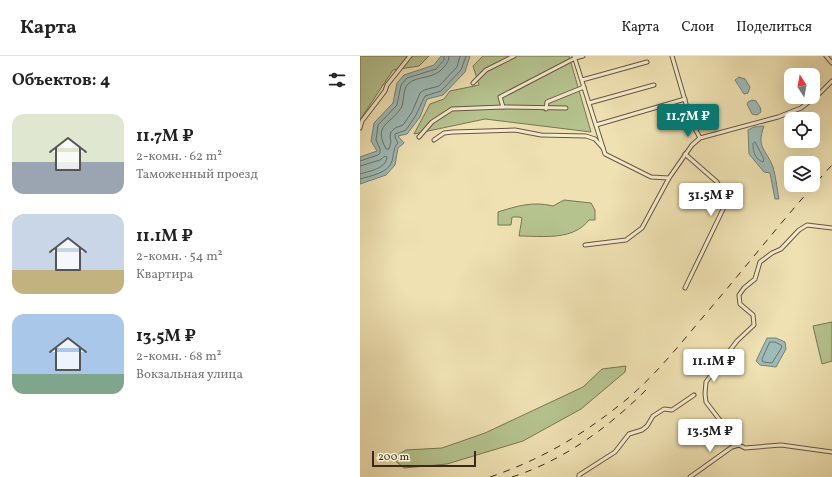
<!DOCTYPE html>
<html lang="ru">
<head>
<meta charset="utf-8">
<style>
  :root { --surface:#fff; --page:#f2f2f2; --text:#222; --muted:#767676; --line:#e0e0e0; --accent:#0f766e }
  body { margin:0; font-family:Vollkorn,serif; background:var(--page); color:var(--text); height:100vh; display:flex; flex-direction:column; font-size:15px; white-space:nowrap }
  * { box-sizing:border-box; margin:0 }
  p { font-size:13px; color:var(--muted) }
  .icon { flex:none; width:22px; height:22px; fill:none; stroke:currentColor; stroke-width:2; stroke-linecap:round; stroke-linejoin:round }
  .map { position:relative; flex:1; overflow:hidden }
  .side { display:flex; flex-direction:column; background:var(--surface); width:360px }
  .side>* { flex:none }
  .needle { width:26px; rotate:349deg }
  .controls { position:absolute; left:424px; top:12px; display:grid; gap:8px }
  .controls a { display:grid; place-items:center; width:36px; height:36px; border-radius:8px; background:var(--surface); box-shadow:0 4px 16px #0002; font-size:20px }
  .scale { position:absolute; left:12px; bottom:10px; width:104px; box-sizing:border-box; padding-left:4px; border:2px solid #3a281c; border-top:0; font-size:11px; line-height:14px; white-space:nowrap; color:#3a281c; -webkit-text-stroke:3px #f5eccd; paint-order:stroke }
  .price { position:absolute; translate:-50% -34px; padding:0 9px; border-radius:4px; background:#fff; color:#222; font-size:13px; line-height:26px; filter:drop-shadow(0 1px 2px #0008) }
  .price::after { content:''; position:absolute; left:50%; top:24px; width:12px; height:9px; margin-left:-6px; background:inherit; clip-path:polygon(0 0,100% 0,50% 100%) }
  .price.active { background:var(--accent); color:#fff }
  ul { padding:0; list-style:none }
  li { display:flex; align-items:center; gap:12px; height:100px; padding:0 12px }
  li span { display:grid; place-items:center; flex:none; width:112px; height:80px; border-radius:12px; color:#555 }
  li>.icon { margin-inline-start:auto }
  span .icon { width:48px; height:48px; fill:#fffc; stroke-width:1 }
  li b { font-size:17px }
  h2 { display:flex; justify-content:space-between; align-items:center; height:48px; padding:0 12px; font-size:17px }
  header { display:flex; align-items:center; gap:24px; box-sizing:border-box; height:56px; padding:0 20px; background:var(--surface); border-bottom:1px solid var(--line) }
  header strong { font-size:19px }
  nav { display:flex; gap:22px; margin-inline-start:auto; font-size:14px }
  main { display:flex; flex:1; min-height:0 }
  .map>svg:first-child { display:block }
  .green { fill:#b5c38f; stroke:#787656 }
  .water { fill:#9ebbb7; stroke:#768079 }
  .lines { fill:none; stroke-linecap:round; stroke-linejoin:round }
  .shore { stroke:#6c726a; stroke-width:1 }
  .street-casing { stroke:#675642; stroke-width:5 }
  .street { stroke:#f5eccd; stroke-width:3 }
  .rail { stroke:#3a281c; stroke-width:1; stroke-dasharray:7 7; stroke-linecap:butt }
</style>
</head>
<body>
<header>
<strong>Карта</strong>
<nav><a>Карта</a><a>Слои</a><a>Поделиться</a></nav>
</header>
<main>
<section class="side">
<h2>Объектов: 4<svg class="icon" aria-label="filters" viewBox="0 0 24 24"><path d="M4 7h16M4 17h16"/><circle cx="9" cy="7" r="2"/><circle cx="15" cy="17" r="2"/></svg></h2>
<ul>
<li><span style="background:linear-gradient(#dfe7d0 60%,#9aa5b1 0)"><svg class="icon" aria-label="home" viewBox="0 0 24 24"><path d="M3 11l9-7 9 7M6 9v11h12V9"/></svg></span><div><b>11.7M ₽</b><p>2-комн. · 62 m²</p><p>Таможенный проезд</p></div></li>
<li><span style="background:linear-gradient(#c9d6e8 70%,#c2b280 0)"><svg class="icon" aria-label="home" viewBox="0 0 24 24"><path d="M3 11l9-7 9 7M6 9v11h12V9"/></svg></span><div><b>11.1M ₽</b><p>2-комн. · 54 m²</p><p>Квартира</p></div></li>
<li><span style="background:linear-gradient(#a9c7e8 75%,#7fa58c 0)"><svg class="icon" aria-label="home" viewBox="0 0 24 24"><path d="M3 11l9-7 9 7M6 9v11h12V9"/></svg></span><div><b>13.5M ₽</b><p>2-комн. · 68 m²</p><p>Вокзальная улица</p></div></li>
</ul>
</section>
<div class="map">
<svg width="472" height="421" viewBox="0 0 472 421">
  <rect width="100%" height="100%" fill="#efe1b2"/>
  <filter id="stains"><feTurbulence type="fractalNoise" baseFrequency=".005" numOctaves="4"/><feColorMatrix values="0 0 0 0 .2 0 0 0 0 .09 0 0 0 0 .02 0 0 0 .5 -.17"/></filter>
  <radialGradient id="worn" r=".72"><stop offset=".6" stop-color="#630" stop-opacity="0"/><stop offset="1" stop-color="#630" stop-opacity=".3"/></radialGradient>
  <g class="green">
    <path d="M0 0H69L59 10 33 14 0 64Z"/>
    <path d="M123 0H209L231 76 125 63 54 78 70 48 84 43 90 35 119 29 113 10Z"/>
    <path d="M204 144 231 147 235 154V164H229C213 185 182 180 159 180L162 162 159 161H152L151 169H138V156C157 150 173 145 193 150Z"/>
    <path d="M472 266V305L462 308 453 270Z"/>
    <path d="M266 310 265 316 221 353 163 385 87 408 44 412 32 402 46 394 82 392 125 377 223 331 242 313Z"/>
  </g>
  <g class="water">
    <path d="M81 0H110L105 16 83 39 67 43 60 61 47 78 38 80 44 87 38 92 35 109 26 119 0 128V101L17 95 11 85 14 67 33 47 37 27 44 19 74 9Z"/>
    <path d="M379 21 385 23 390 31 388 37 384 38 375 24Z"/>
    <path d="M392 44 396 45 400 51 401 56 397 59 392 58 387 48 388 46Z"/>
    <path d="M404 70C396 92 406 93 413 111 416 121 417 133 419 143H415L410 117 404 116 389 98 388 74 394 71Z"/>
    <path d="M407 282H416L425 286 426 293 416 311 400 309 396 305Z"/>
  </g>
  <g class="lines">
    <g class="shore">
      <path d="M89 0C89 5 87 7 84 11 74 24 57 19 48 28 42 34 45 45 41 52 30 69 13 68 26 93H29L31 86 30 80 31 76 35 72 43 69 52 56 60 37 64 34 79 30 97 11 100 0"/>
      <path d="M395 86 404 103 403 106C395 103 393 96 393 88Z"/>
      <path d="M0 105 18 99 20 97V93L16 84 18 69 37 49 41 29 47 22 76 13 84 4V0"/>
      <path d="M0 110 20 104 25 100 27 101C26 113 9 115 0 118"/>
      <path d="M0 123C10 120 29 117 32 105 34 98 33 92 38 87L35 81V78L46 74 56 59 65 40 81 35 101 14 106 0"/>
      <path d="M410 286H415L421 289 422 291 412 307 403 306 402 304Z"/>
    </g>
    <g class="street-casing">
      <g id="street">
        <path d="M214 0 245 98 291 121 309 122"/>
        <path d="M312 0 331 65 340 82"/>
        <path d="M466 0 472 7"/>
        <path d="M222 24 287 6"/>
        <path d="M113 27 126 14 154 0"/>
        <path d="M229 47 294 29"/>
        <path d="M143 51 140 41 215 2 223 0"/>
        <path d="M186 53 187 46 224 31"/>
        <path d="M236 69 325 43"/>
        <path d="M0 72 2 65 25 35 27 29 50 0"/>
        <path d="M59 81 72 66 92 53 143 51 206 52"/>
        <path d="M74 84 84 77 93 76 155 74 181 79 226 80 235 83 243 92"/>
        <path d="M225 189 266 184 282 172 309 122 332 89 340 82 418 61 441 52 459 38 472 25"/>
        <path d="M325 232 367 145 357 126 325 98"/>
        <path d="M379 389 346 346 345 338 346 326 377 285 394 269 393 259 380 248 379 239 384 232 395 223 400 206 412 197 421 193 439 174 447 169 472 172"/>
        <path d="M379 389 385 392 421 389 472 396"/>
        <path d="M219 421V419L255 396 269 378 282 374 287 370 293 360 304 353 312 354 334 339"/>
        <path d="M330 421 372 391 379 389"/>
      </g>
    </g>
    <use href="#street" class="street"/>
    <g class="rail">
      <path d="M130 421C177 405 218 382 257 351 290 326 316 293 343 261 386 211 427 158 472 109"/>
      <path d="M152 421C205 404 250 370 288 332"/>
    </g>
  </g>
  <rect width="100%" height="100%" filter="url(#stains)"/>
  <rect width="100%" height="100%" fill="url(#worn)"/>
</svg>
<div class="controls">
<a><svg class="needle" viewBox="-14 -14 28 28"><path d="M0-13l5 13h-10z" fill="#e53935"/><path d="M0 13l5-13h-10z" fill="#767676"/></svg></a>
<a><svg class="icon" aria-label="locate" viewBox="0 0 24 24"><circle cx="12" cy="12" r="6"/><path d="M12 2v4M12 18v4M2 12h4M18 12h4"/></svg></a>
<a><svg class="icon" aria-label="layers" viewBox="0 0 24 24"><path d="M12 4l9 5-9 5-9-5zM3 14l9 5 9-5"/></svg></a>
</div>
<div class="scale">200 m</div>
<b class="price active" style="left:328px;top:82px">11.7M ₽</b>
<b class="price" style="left:351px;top:161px">31.5M ₽</b>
<b class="price" style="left:354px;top:327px">11.1M ₽</b>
<b class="price" style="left:350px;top:397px">13.5M ₽</b>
</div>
</main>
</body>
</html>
